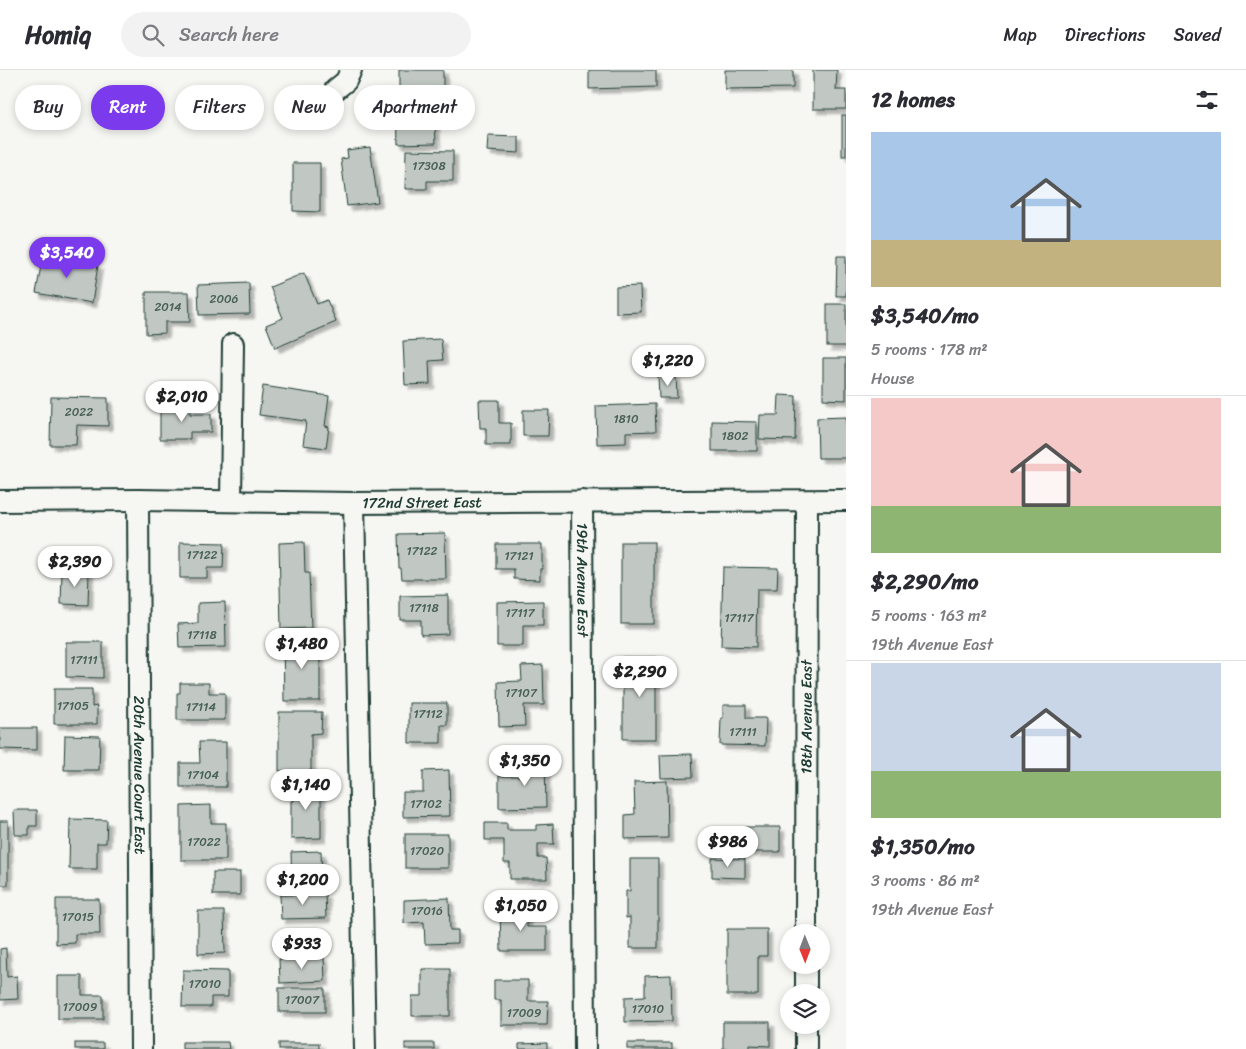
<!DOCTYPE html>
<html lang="en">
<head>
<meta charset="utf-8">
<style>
  :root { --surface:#fff; --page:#f2f2f3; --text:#2b2b33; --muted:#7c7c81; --line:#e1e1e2; --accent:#7c3aed }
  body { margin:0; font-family:Sriracha,sans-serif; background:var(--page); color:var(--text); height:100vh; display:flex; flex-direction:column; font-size:19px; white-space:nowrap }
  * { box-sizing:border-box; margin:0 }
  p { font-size:16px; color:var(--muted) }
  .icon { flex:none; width:28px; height:28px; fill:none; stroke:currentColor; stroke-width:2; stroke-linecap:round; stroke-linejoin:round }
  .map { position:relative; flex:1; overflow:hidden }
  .panel { display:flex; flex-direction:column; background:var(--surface); width:400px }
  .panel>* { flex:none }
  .guide { position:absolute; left:15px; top:15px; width:475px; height:45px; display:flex; gap:10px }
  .needle { width:32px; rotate:179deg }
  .fabs { position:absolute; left:780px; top:854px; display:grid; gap:10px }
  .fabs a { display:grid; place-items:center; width:50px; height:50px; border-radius:50%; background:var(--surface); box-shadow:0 2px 8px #0003; font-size:25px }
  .price { position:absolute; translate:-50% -42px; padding:0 11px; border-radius:18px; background:#fff; color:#222; font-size:16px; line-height:32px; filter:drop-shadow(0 1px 2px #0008) }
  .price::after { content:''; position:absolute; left:50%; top:30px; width:15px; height:11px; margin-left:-8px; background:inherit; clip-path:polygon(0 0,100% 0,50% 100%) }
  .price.active { background:var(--accent); color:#fff }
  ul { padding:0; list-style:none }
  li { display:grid; align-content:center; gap:10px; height:265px; padding:0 25px }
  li+li { border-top:1px solid var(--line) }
  li span { display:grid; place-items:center; height:155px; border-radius:0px; color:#555 }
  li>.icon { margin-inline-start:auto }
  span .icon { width:90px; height:90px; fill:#fffc; stroke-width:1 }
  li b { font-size:21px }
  h2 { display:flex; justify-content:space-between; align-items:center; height:60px; padding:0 25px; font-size:21px }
  .pill { padding:0 18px; border-radius:22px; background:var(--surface); box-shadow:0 2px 8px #0003; font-size:18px; line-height:45px }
  .pill.active { background:var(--accent); color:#fff }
  header { display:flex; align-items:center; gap:30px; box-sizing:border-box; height:70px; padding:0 25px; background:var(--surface); border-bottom:1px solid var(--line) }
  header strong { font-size:24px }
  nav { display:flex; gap:28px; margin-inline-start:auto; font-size:18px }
  .search { width:350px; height:45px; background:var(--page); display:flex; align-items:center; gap:12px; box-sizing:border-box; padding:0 18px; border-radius:28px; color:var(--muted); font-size:19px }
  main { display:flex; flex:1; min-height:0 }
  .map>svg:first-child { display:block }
  .building { fill:#c1c8c3; stroke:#1f3d34; filter:url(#shadow) }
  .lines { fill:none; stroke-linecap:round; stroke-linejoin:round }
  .minor-casing { stroke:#1f3d34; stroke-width:24 }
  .minor { stroke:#f6f6f2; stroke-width:20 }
  .labels { text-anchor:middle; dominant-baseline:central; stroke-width:4; stroke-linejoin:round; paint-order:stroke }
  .number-label { font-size:12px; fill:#486058 }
  .street-label { font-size:15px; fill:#1f3d34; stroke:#f6f6f2 }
</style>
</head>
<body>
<header>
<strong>Homiq</strong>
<div class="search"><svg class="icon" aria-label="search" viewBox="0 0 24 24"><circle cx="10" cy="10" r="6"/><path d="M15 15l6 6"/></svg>Search here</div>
<nav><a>Map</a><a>Directions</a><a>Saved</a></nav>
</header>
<main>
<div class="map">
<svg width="846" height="979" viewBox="0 0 846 979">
  <defs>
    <filter id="shadow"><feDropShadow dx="4.5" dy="4.5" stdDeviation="1" flood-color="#0004"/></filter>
  </defs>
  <rect width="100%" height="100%" fill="#f6f6f2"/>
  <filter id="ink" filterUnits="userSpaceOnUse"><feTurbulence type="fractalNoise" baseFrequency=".02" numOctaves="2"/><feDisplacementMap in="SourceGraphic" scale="10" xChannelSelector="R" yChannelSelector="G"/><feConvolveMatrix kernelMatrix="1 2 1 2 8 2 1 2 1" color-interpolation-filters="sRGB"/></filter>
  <g filter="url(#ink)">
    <g class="building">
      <rect x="399" y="0" width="44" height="25"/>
      <path d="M589 0H656V17L589 19Z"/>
      <path d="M725 0H793V18L725 19Z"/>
      <path d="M813 0H837L836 20H846V39H813Z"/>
      <path d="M434 34 436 73 398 74 397 35Z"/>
      <rect x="842" y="45" width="4" height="41"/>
      <path d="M488 66 519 67V83L487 81Z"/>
      <path d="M370 77 378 132 347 136 341 89 348 88 347 80Z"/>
      <path d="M406 80 453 81V111H427V119H405Z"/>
      <path d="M293 93H320V142L293 141Z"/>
      <path d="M43 185 98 195 92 233 36 223Z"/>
      <path d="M837 186H846V226H836Z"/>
      <path d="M304 203 317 234 327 230 336 252 275 278 266 255 283 248 270 217Z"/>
      <path d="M249 213 250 244 199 245 198 215Z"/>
      <path d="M640 216 641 242 616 243V217Z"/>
      <path d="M146 222H189L190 252H165V263L146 264Z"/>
      <rect x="827" y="234" width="19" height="42"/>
      <path d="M441 269 443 290 429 291 430 314 405 315 403 271Z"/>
      <path d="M823 288H846V330L823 329Z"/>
      <path d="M676 305 677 328H659L658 306Z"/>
      <path d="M263 316 329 326 325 356 329 357 326 378 303 375 306 351 259 345Z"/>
      <path d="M779 325 796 326 795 370 759 369 760 345H778Z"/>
      <path d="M51 327 108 328V356L77 355 76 375H50Z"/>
      <path d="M479 330H499V353H511V375H486V358H480Z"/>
      <path d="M655 334 656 361 626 362V373L597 374 596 336Z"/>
      <path d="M160 338H190V344H211V362H190V369H160Z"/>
      <path d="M523 340H549L548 366H523Z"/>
      <path d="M846 347V388H818L817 348Z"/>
      <path d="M712 351 757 352V381H712Z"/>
      <path d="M445 463 446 509H402L401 498H399L398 464Z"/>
      <path d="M180 472 224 473 223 498H207V508H180Z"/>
      <path d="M304 472 305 503H309L311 558 281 559 279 473Z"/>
      <rect x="621" y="472" width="33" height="82"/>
      <path d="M496 474H542V499H540V510L514 509V499H496Z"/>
      <path d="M723 497 778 498 777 519H757L756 577 721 576Z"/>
      <path d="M62 501H89L88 535 61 534Z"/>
      <path d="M448 525V564L421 565V550H400V526Z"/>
      <path d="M543 531V555H523V576H497V532Z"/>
      <path d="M225 532 226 577 179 578 178 554 198 553V533Z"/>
      <path d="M320 568V631H284L283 569Z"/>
      <path d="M66 572H103V608L66 607Z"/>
      <rect x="623" y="587" width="33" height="82"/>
      <path d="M543 595 544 635H524L525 656 499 657 498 612 522 611 521 596Z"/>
      <path d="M180 613H209V623H225V650H177V623H180Z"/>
      <path d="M54 619H92V637L97 636V654H54Z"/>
      <path d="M409 633H447V655H441V673H409Z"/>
      <path d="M723 635H746V648H766L765 676 720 675 721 648H723Z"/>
      <path d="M279 642H322L321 663 311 664V701H279Z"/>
      <path d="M0 658H37V680L0 679Z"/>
      <path d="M65 665 100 666 99 700H64Z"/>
      <path d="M199 672H226V717H180V693H200Z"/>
      <path d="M692 684 693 707 661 708 660 685Z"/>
      <path d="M545 689 546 737 499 738V706H521V690Z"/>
      <path d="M449 700 450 746 403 747V722H423V701Z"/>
      <path d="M667 711 668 768 625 769V745L635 744 634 712Z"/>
      <path d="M321 713V768L291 769V731H294L293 714Z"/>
      <path d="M211 735V753H226V790H181V736Z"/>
      <path d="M14 740H37V756H29V765H15Z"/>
      <path d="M70 749 107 750 106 773H97V799H69Z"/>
      <rect x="0" y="751" width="8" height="64"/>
      <path d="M485 753H507V760H536V755L553 754 554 774H538V788H546L547 809H510V793H504V770H485Z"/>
      <path d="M744 757H780V782H750V771H744Z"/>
      <rect x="405" y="764" width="43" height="34"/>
      <path d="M321 781 322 817H292L291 782Z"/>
      <path d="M712 788 745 789V808L712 807Z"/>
      <path d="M630 789H658V878H630V847L626 848V821H630Z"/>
      <rect x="213" y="802" width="27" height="23"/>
      <path d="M325 824 326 848 281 849 280 825Z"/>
      <path d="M449 828 450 860H458V873L425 874 424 852 404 853V830Z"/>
      <path d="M56 829H99L100 864H75V873L56 874Z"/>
      <path d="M527 836V857H547V881H501L500 837Z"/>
      <path d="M198 841H224L225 883 198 884Z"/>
      <path d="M727 859H767V886H758V925H727Z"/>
      <path d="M6 878 7 907 17 906 18 929 0 930V879Z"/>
      <path d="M324 887 325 911 280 913 279 889Z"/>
      <path d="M422 899H450V946H412V926H422Z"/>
      <path d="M183 900 228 901V927H211V937H182Z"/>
      <path d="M671 905 672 951 625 952V927L645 926V906Z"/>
      <path d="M58 906H82V925H103V949H58Z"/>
      <path d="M494 910H528V931H548L547 955H501V930H494Z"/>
      <rect x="279" y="918" width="46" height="24"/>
      <path d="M723 952H770V976L750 975V979H723Z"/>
      <path d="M182 972H228L229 979H182Z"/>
      <rect x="75" y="973" width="28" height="6"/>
      <rect x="279" y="973" width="40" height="6"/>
      <rect x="405" y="973" width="29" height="6"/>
      <path d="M547 973V979H519V974Z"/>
      <rect x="627" y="973" width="45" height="6"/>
    </g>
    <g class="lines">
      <g class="minor-casing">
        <g id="minor">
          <path d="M335 20 346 11 351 0"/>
          <path id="s1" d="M138 430 141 979"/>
          <path id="s2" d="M0 431 138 430 354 433 846 430"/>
          <path d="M231 431 233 274"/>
          <path id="s3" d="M582 431 585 979"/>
          <path d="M354 433 365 979"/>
          <path id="s4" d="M806 862 807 431"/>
          <path d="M806 922V895"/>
          <path d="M806 979V955"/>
        </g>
      </g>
      <use href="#minor" class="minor"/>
    </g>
  </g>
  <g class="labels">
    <g class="number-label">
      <text x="429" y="96">17308</text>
      <text x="224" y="229">2006</text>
      <text x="168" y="237">2014</text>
      <text x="79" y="342">2022</text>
      <text x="626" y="349">1810</text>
      <text x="735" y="366">1802</text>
      <text x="422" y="481">17122</text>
      <text x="202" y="485">17122</text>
      <text x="519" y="486">17121</text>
      <text x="424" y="538">17118</text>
      <text x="520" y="543">17117</text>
      <text x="739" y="548">17117</text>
      <text x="202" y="565">17118</text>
      <text x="84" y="590">17111</text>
      <text x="521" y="623">17107</text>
      <text x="73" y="636">17105</text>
      <text x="201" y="637">17114</text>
      <text x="428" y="644">17112</text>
      <text x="743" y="662">17111</text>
      <text x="203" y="705">17104</text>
      <text x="426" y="734">17102</text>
      <text x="204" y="772">17022</text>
      <text x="427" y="781">17020</text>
      <text x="427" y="841">17016</text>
      <text x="78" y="847">17015</text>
      <text x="205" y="914">17010</text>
      <text x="302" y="930">17007</text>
      <text x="80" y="937">17009</text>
      <text x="648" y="939">17010</text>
      <text x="524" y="943">17009</text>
    </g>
    <g class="street-label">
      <text stroke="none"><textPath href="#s2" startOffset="422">172nd Street East</textPath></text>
      <text stroke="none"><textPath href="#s3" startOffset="79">19th Avenue East</textPath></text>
      <text stroke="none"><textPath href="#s4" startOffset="215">18th Avenue East</textPath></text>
      <text stroke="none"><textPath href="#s1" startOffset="275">20th Avenue Court East</textPath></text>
    </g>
  </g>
</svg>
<div class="fabs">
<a><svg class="needle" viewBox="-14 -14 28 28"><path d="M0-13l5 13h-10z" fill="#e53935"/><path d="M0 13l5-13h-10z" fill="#7c7c81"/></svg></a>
<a><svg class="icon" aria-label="layers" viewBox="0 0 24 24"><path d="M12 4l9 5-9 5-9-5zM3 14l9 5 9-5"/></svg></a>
</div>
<b class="price active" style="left:67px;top:209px">$3,540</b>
<b class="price" style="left:668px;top:317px">$1,220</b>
<b class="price" style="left:182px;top:353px">$2,010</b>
<b class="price" style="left:75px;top:518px">$2,390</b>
<b class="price" style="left:302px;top:600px">$1,480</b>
<b class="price" style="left:640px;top:628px">$2,290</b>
<b class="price" style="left:525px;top:717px">$1,350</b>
<b class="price" style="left:306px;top:741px">$1,140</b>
<b class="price" style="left:728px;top:798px">$986</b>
<b class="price" style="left:303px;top:836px">$1,200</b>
<b class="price" style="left:521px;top:862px">$1,050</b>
<b class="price" style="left:302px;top:900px">$933</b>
<div class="guide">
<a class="pill">Buy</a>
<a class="pill active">Rent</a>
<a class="pill">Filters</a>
<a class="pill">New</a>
<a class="pill">Apartment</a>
</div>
</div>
<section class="panel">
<h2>12 homes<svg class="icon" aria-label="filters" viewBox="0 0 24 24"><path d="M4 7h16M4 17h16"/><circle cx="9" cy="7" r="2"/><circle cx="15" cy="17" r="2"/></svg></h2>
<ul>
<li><span style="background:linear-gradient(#a9c7e8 70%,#c2b280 0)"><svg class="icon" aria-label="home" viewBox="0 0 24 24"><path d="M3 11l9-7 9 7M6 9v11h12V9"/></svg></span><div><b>$3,540/mo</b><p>5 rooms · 178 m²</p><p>House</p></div></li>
<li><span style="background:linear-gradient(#f6c9c9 70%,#8fb573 0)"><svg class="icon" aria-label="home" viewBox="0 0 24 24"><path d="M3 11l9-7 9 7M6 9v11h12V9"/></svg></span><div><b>$2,290/mo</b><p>5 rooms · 163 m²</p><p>19th Avenue East</p></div></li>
<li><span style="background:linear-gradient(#c9d6e8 70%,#8fb573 0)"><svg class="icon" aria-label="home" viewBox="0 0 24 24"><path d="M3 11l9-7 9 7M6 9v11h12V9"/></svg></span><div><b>$1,350/mo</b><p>3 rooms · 86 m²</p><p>19th Avenue East</p></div></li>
</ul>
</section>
</main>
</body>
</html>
